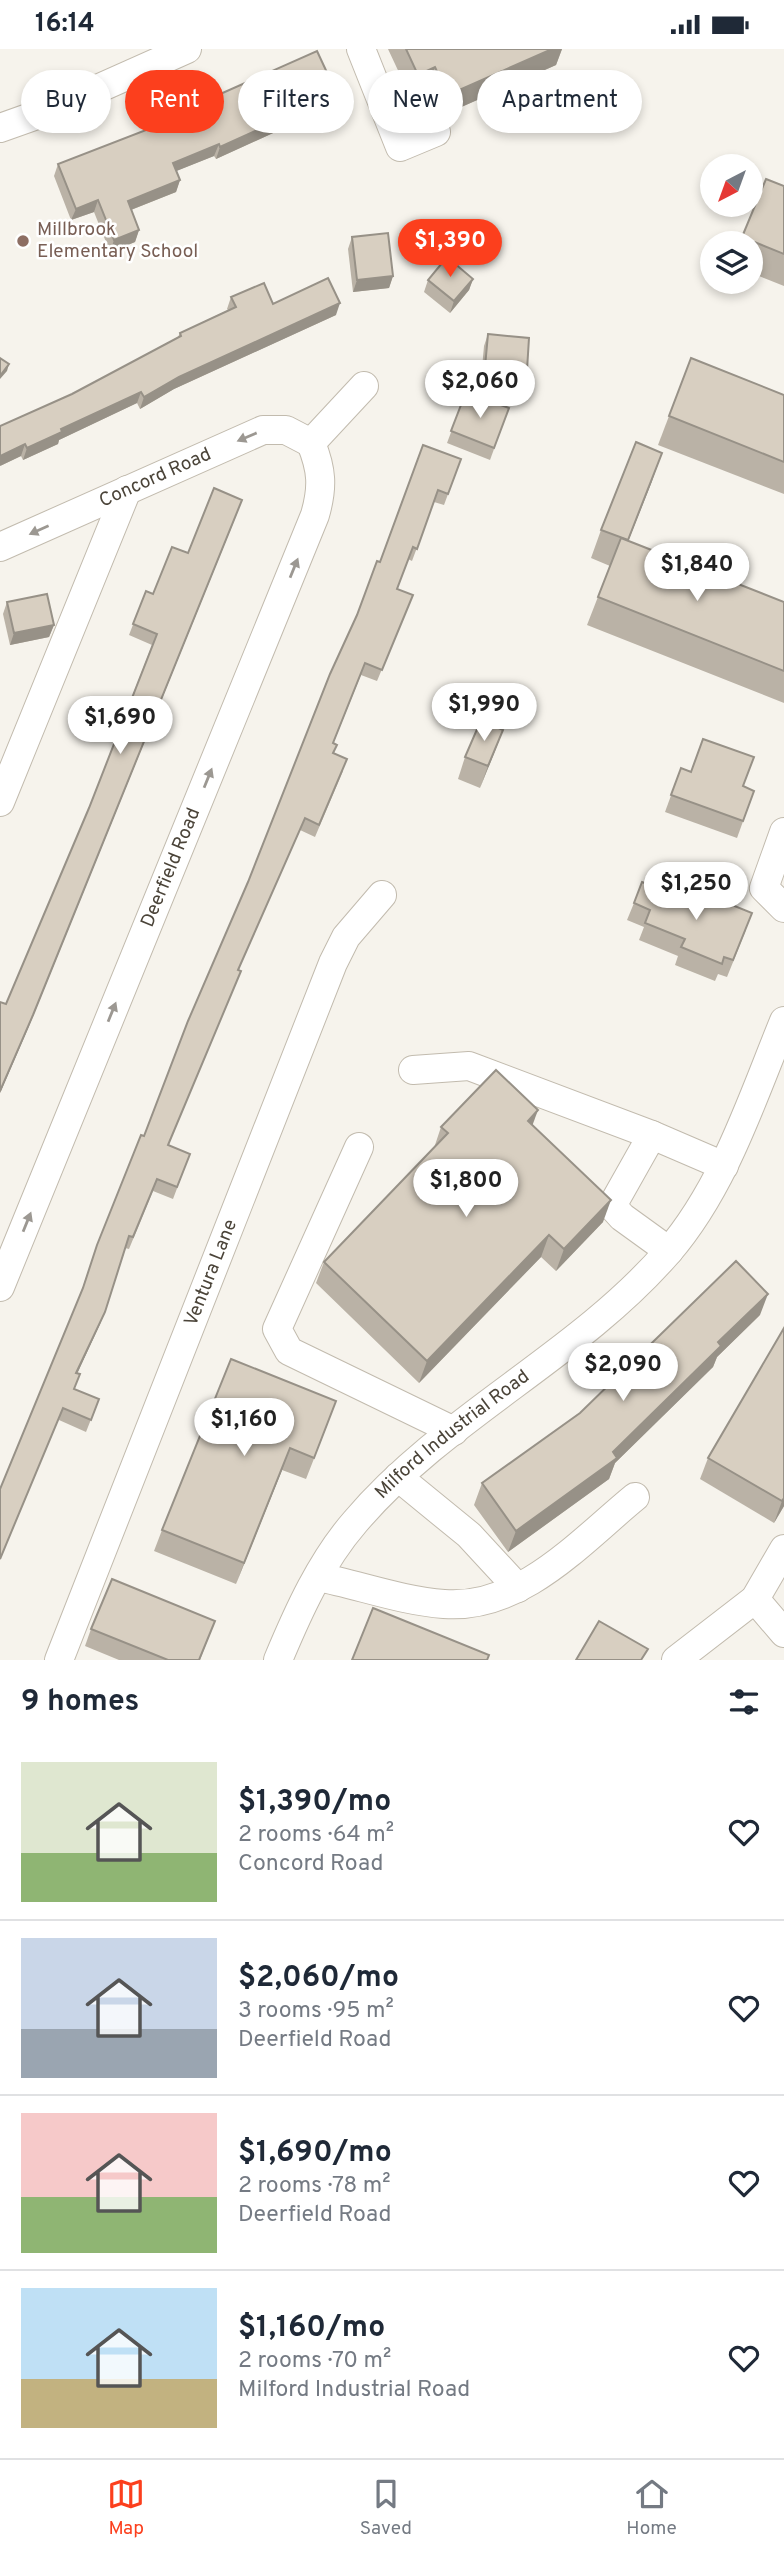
<!DOCTYPE html>
<html lang="en">
<head>
<meta charset="utf-8">
<style>
  :root { --surface:#fff; --page:#f6f6f7; --text:#1f2937; --muted:#747a83; --line:#e0e1e3; --accent:#fc3f1d }
  body { margin:0; font-family:Overpass,sans-serif; background:var(--page); color:var(--text); height:100vh; display:flex; flex-direction:column; font-size:26px; white-space:nowrap }
  * { box-sizing:border-box; margin:0 }
  p { font-size:23px; color:var(--muted) }
  .icon { flex:none; width:38px; height:38px; fill:none; stroke:currentColor; stroke-width:2; stroke-linecap:round; stroke-linejoin:round }
  .map { position:relative; height:1611px; overflow:hidden }
  .side { display:flex; flex-direction:column; background:var(--surface); flex:1 }
  .side>* { flex:none }
  .top-card { position:absolute; left:21px; top:21px; width:742px; height:63px; display:flex; gap:14px }
  .needle { width:46px; rotate:221deg }
  .buttons { position:absolute; left:700px; top:105px; display:grid; gap:14px }
  .buttons a { display:grid; place-items:center; width:63px; height:63px; border-radius:50%; background:var(--surface); box-shadow:0 4px 10px #0003; font-size:35px }
  .price { position:absolute; translate:-50% -60px; padding:0 16px; border-radius:24px; background:#fff; color:#222; font-size:23px; line-height:46px; filter:drop-shadow(0 2px 4px #0008) }
  .price::after { content:''; position:absolute; left:50%; top:42px; width:21px; height:16px; margin-left:-10px; background:inherit; clip-path:polygon(0 0,100% 0,50% 100%) }
  .price.current { background:var(--accent); color:#fff }
  ul { padding:0; list-style:none }
  li { display:flex; align-items:center; gap:21px; height:175px; padding:0 21px }
  li+li { border-top:2px solid var(--line) }
  li span { display:grid; place-items:center; flex:none; width:196px; height:140px; border-radius:0px; color:#555 }
  li>.icon { margin-inline-start:auto }
  span .icon { width:84px; height:84px; fill:#fffc; stroke-width:1 }
  li b { font-size:30px }
  h2 { display:flex; justify-content:space-between; align-items:center; height:84px; padding:0 21px; font-size:30px }
  .chip { padding:0 24px; border-radius:32px; background:var(--surface); box-shadow:0 4px 10px #0003; font-size:24px; line-height:63px }
  .chip.current { background:var(--accent); color:#fff }
  .status { display:flex; justify-content:space-between; align-items:center; height:49px; padding:0 35px; background:var(--surface); direction:ltr }
  .status svg { height:19px; fill:currentColor }
  .tabs { display:flex; justify-content:space-around; align-items:center; height:98px; border-top:2px solid var(--line); background:var(--surface); font-size:19px; color:var(--muted) }
  .tabs a { display:grid; justify-items:center; gap:4px }
  .tabs .current { color:var(--accent) }
  .map>svg:first-child { display:block }
  .lines { fill:none; stroke-linecap:round; stroke-linejoin:round }
  .minor-casing { stroke:#c2bbae; stroke-width:30 }
  .minor { stroke:#fff; stroke-width:28 }
  .wall { fill:#bab2a6 }
  .shaded-wall { fill:#979187 }
  .building { fill:#d8cfc1; stroke:#979187; stroke-width:2 }
  .oneway { fill:#9c9892 }
  .education-dot { fill:#8d6e63; stroke:#fff; stroke-width:2.5 }
  .labels { text-anchor:middle; dominant-baseline:central; stroke-width:5; stroke-linejoin:round; paint-order:stroke }
  .education-label { font-size:19px; fill:#785e54; stroke:#fff; text-anchor:start }
  .street-label { font-size:19px; fill:#4b4439; stroke:#fff }
</style>
</head>
<body>
<div class="status"><b>16:14</b><svg viewBox="0 0 49 12"><path d="M0 12V9h3v3zM5 12V6h3v6zM10 12V3h3v9zM15 12V0h3v12zM26 1h20v11H26zM47 4h2v5h-2z"/></svg></div>
<div class="map">
<svg width="784" height="1611" viewBox="0 0 784 1611">
  <rect width="100%" height="100%" fill="#f6f3ec"/>
  <g class="lines">
    <g class="minor-casing">
      <g id="minor">
        <path d="M361 0 400 98 436 83"/>
        <path d="M0 79 48 62 187 0"/>
        <path d="M311 394 364 337"/>
        <path id="s1" d="M0 498 263 381H286L311 394"/>
        <path d="M0 753 127 441"/>
        <path d="M784 783 764 839 784 859"/>
        <path d="M413 1021 469 1017 652 1086"/>
        <path d="M359 1098 277 1280 289 1302 454 1382"/>
        <path d="M669 1202 622 1168 612 1157 652 1086 724 1117"/>
        <path id="s2" d="M0 1238 315 466C323 438 322 421 311 394"/>
        <path d="M398 1428 469 1486 518 1539"/>
        <path d="M318 1528C359 1536 402 1552 444 1555 521 1561 580 1493 635 1448"/>
        <path d="M755 1550 784 1584"/>
        <path id="s3" d="M59 1611 333 914 346 888 382 846"/>
        <path id="s4" d="M278 1611C298 1563 321 1512 355 1473 445 1367 577 1308 668 1203 724 1138 752 1050 784 972"/>
        <path d="M676 1611 755 1550 784 1500"/>
      </g>
    </g>
    <use href="#minor" class="minor"/>
  </g>
  <g class="wall">
    <path d="M388 0H562L556 16 441 67 427 39 410 47Z"/>
    <path d="M337 45 332 57 216 110 214 107 176 122 180 131 176 143 131 161 139 181 135 193 110 203 94 163 71 171 54 127 58 115 198 61 200 54Z"/>
    <path d="M784 137V237L751 224V194H740L742 188Z"/>
    <path d="M352 188 393 227 389 239 353 243 348 200Z"/>
    <path d="M473 230 469 241 450 264 424 243 428 231Z"/>
    <path d="M231 248 336 266 174 340 140 360 137 354 59 391 58 395 23 411 21 407 0 417 72 345 178 288 180 284 228 261 227 260Z"/>
    <path d="M488 285 527 321 523 333 481 330 484 297Z"/>
    <path d="M466 343 509 359 490 411 447 394Z"/>
    <path d="M784 346V445L658 396 669 367Z"/>
    <path d="M461 410 444 456 434 453 412 512 408 510 397 540 408 558 377 632 361 626 333 695 334 704 343 722 315 788 300 781 238 921 241 922 236 934 168 1097 190 1105 173 1150 153 1142 129 1200 125 1199 100 1275 77 1324 74 1340 99 1350 86 1383 59 1371 80 1246 97 1196 144 1087 380 513Z"/>
    <path d="M652 432 628 492 784 553V654L587 576 610 517 591 509 601 481Z"/>
    <path d="M238 462 29 977 0 1044V953L6 955 89 759 152 596 129 586 146 542 153 545 188 504Z"/>
    <path d="M7 553 54 576 49 588 10 596 3 565Z"/>
    <path d="M503 681 480 739 458 730 465 708Z"/>
    <path d="M681 719 754 742 737 789 665 763Z"/>
    <path d="M634 854 746 881 727 928 718 925 715 932 675 916 678 907 639 891 644 878 627 871Z"/>
    <path d="M533 1076 603 1173 556 1222 541 1208 419 1334 316 1234 324 1213 434 1099 441 1078Z"/>
    <path d="M760 1266 717 1308 713 1318 615 1414 609 1430 508 1503 474 1456 482 1434Z"/>
    <path d="M784 1279V1457L774 1474 700 1430 708 1409Z"/>
    <path d="M328 1374 306 1430 282 1421 236 1535 154 1502 162 1481Z"/>
    <path d="M215 1572 200 1611H119L85 1597 91 1580Z"/>
  </g>
  <g class="shaded-wall">
    <path d="M552 0H562L556 16 441 67 448 46Z"/>
    <path d="M435 18 427 39 410 47 418 26Z"/>
    <path d="M337 45 332 57 216 110 220 98Z"/>
    <path d="M219 95 214 107 169 125 173 114Z"/>
    <path d="M180 131 176 143 123 164 128 152Z"/>
    <path d="M98 151 94 163 71 171 76 160Z"/>
    <path d="M139 181 135 193 110 203 114 191Z"/>
    <path d="M393 227 389 239 353 243 357 231Z"/>
    <path d="M473 230 469 241 450 264 454 252Z"/>
    <path d="M340 254 336 266 174 340 140 360 144 348 179 328Z"/>
    <path d="M9 315 7 322 0 330V327Z"/>
    <path d="M485 318 527 321 523 333 481 330Z"/>
    <path d="M141 343 137 354 59 391 58 395 23 411 27 399 61 380Z"/>
    <path d="M25 395 21 407 0 417V407Z"/>
    <path d="M662 404 652 432 617 520 628 491Z"/>
    <path d="M238 462 29 977 0 1044V1042Z"/>
    <path d="M54 576 49 588 10 596 14 584Z"/>
    <path d="M503 681 495 702 480 739 488 717Z"/>
    <path d="M305 769 300 781 233 933 238 921Z"/>
    <path d="M538 1061 530 1083 528 1072Z"/>
    <path d="M611 1151 603 1173 556 1222 564 1200Z"/>
    <path d="M549 1186 541 1208 419 1334 427 1312Z"/>
    <path d="M768 1245 760 1266 717 1308 713 1318 615 1414 609 1430 508 1503 516 1482 718 1293Z"/>
    <path d="M105 1263 100 1275 72 1336 76 1324Z"/>
    <path d="M290 1399 282 1421 236 1535 244 1514Z"/>
    <path d="M784 1449V1457L774 1474 782 1452Z"/>
  </g>
  <g class="building">
    <path d="M406 0H552L448 46 435 18 418 26Z"/>
    <path d="M317 2 337 45 220 98 219 95 173 114 180 131 128 152 139 181 114 191 98 151 76 160 58 115 203 59 200 54Z"/>
    <path d="M766 130 784 137V205L742 188Z"/>
    <path d="M388 184 393 227 357 231 352 188Z"/>
    <path d="M447 208 473 230 454 252 428 231Z"/>
    <path d="M328 229 340 254 179 328 144 348 141 343 61 380 62 383 27 399 25 395 0 407V377L72 345 181 287 180 284 236 258 231 248 264 234 273 255Z"/>
    <path d="M488 285 529 289 527 321 485 318Z"/>
    <path d="M0 309 9 315 0 327Z"/>
    <path d="M691 309 784 346V413L669 367Z"/>
    <path d="M466 343 509 359 494 399 451 382Z"/>
    <path d="M636 393 662 404 628 491 601 481Z"/>
    <path d="M423 396 461 410 448 445 438 441 417 500 413 498 397 540 413 546 382 621 365 614 333 694 337 696 333 704 347 710 319 776 305 769 238 921 241 922 168 1096 190 1105 177 1138 157 1130 133 1188 129 1187 105 1263 76 1324 80 1325 74 1340 99 1350 91 1371 63 1359 0 1510V1440L83 1239 97 1196 141 1086 144 1087 188 972 248 833 330 625 357 566 377 512 380 513Z"/>
    <path d="M214 439 242 451 33 966 0 1042V953L6 955 89 759 157 585 133 575 146 542 153 545 172 498 188 504Z"/>
    <path d="M621 489 784 553V622L598 548Z"/>
    <path d="M47 545 54 576 14 584 7 553Z"/>
    <path d="M481 671 503 681 488 717 465 708Z"/>
    <path d="M703 690 754 708 743 737 754 742 743 772 671 746 681 719 691 723Z"/>
    <path d="M642 833 701 856 705 845 752 864 733 911 724 908 722 915 681 898 685 890 645 874 650 861 634 854Z"/>
    <path d="M496 1021 538 1061 528 1072 611 1151 564 1200 549 1186 427 1312 324 1213 448 1084 441 1078Z"/>
    <path d="M736 1212 768 1245 718 1293 721 1297 613 1403 617 1409 516 1482 482 1434 580 1364Z"/>
    <path d="M784 1279V1449L782 1452 708 1409Z"/>
    <path d="M231 1310 336 1352 314 1409 290 1399 244 1514 162 1481Z"/>
    <path d="M112 1530 215 1572 199 1611H168L91 1580Z"/>
    <path d="M373 1559 489 1606 487 1611H352Z"/>
    <path d="M599 1572 648 1600 641 1611H576Z"/>
  </g>
  <defs><path id="oneway-solid" d="M-6-.8H1V-3.2L6.5 0L1 3.2V.8H-6Z" transform="scale(1.75)"/></defs>
  <g class="oneway">
    <use href="#oneway-solid" transform="translate(247 388) rotate(157)"/>
    <use href="#oneway-solid" transform="translate(39 481) rotate(156)"/>
    <use href="#oneway-solid" transform="translate(294 519) rotate(-68)"/>
    <use href="#oneway-solid" transform="translate(208 729) rotate(-68)"/>
    <use href="#oneway-solid" transform="translate(112 963) rotate(-68)"/>
    <use href="#oneway-solid" transform="translate(27 1173) rotate(-68)"/>
  </g>
  <circle class="education-dot" cx="23" cy="192" r="7"/>
  <g class="labels">
    <g class="education-label">
      <text x="37" y="181">Millbrook<tspan x="37" dy="22">Elementary School</tspan></text>
    </g>
    <g class="street-label">
      <text stroke="none"><textPath href="#s1" startOffset="170">Concord Road</textPath></text>
      <text stroke="none"><textPath href="#s2" startOffset="453">Deerfield Road</textPath></text>
      <text stroke="none"><textPath href="#s3" startOffset="416">Ventura Lane</textPath></text>
      <text stroke="none"><textPath href="#s4" startOffset="290">Milford Industrial Road</textPath></text>
    </g>
  </g>
</svg>
<div class="buttons">
<a><svg class="needle" viewBox="-14 -14 28 28"><path d="M0-13l5 13h-10z" fill="#e53935"/><path d="M0 13l5-13h-10z" fill="#747a83"/></svg></a>
<a><svg class="icon" aria-label="layers" viewBox="0 0 24 24"><path d="M12 4l9 5-9 5-9-5zM3 14l9 5 9-5"/></svg></a>
</div>
<b class="price current" style="left:450px;top:230px">$1,390</b>
<b class="price" style="left:480px;top:371px">$2,060</b>
<b class="price" style="left:697px;top:554px">$1,840</b>
<b class="price" style="left:484px;top:694px">$1,990</b>
<b class="price" style="left:120px;top:707px">$1,690</b>
<b class="price" style="left:696px;top:873px">$1,250</b>
<b class="price" style="left:466px;top:1170px">$1,800</b>
<b class="price" style="left:623px;top:1354px">$2,090</b>
<b class="price" style="left:244px;top:1409px">$1,160</b>
<div class="top-card">
<a class="chip">Buy</a>
<a class="chip current">Rent</a>
<a class="chip">Filters</a>
<a class="chip">New</a>
<a class="chip">Apartment</a>
</div>
</div>
<section class="side">
<h2>9 homes<svg class="icon" aria-label="filters" viewBox="0 0 24 24"><path d="M4 7h16M4 17h16"/><circle cx="9" cy="7" r="2"/><circle cx="15" cy="17" r="2"/></svg></h2>
<ul>
<li><span style="background:linear-gradient(#dfe7d0 65%,#8fb573 0)"><svg class="icon" aria-label="home" viewBox="0 0 24 24"><path d="M3 11l9-7 9 7M6 9v11h12V9"/></svg></span><div><b>$1,390/mo</b><p>2 rooms · 64 m²</p><p>Concord Road</p></div><svg class="icon" aria-label="heart" viewBox="0 0 24 24"><path d="M12 20l-8-8c-3-5 5-10 8-4 3-6 11-1 8 4z"/></svg></li>
<li><span style="background:linear-gradient(#c9d6e8 65%,#9aa5b1 0)"><svg class="icon" aria-label="home" viewBox="0 0 24 24"><path d="M3 11l9-7 9 7M6 9v11h12V9"/></svg></span><div><b>$2,060/mo</b><p>3 rooms · 95 m²</p><p>Deerfield Road</p></div><svg class="icon" aria-label="heart" viewBox="0 0 24 24"><path d="M12 20l-8-8c-3-5 5-10 8-4 3-6 11-1 8 4z"/></svg></li>
<li><span style="background:linear-gradient(#f6c9c9 60%,#8fb573 0)"><svg class="icon" aria-label="home" viewBox="0 0 24 24"><path d="M3 11l9-7 9 7M6 9v11h12V9"/></svg></span><div><b>$1,690/mo</b><p>2 rooms · 78 m²</p><p>Deerfield Road</p></div><svg class="icon" aria-label="heart" viewBox="0 0 24 24"><path d="M12 20l-8-8c-3-5 5-10 8-4 3-6 11-1 8 4z"/></svg></li>
<li><span style="background:linear-gradient(#bfe0f5 65%,#c2b280 0)"><svg class="icon" aria-label="home" viewBox="0 0 24 24"><path d="M3 11l9-7 9 7M6 9v11h12V9"/></svg></span><div><b>$1,160/mo</b><p>2 rooms · 70 m²</p><p>Milford Industrial Road</p></div><svg class="icon" aria-label="heart" viewBox="0 0 24 24"><path d="M12 20l-8-8c-3-5 5-10 8-4 3-6 11-1 8 4z"/></svg></li>
</ul>
</section>
<nav class="tabs">
<a class="current"><svg class="icon" aria-label="map" viewBox="0 0 24 24"><path d="M3 6l6-2 6 2 6-2v14l-6 2-6-2-6 2zM9 4v14M15 6v14"/></svg>Map</a>
<a><svg class="icon" aria-label="saved" viewBox="0 0 24 24"><path d="M7 4h10v16l-5-4-5 4z"/></svg>Saved</a>
<a><svg class="icon" aria-label="home" viewBox="0 0 24 24"><path d="M3 11l9-7 9 7M6 9v11h12V9"/></svg>Home</a>
</nav>
</body>
</html>
